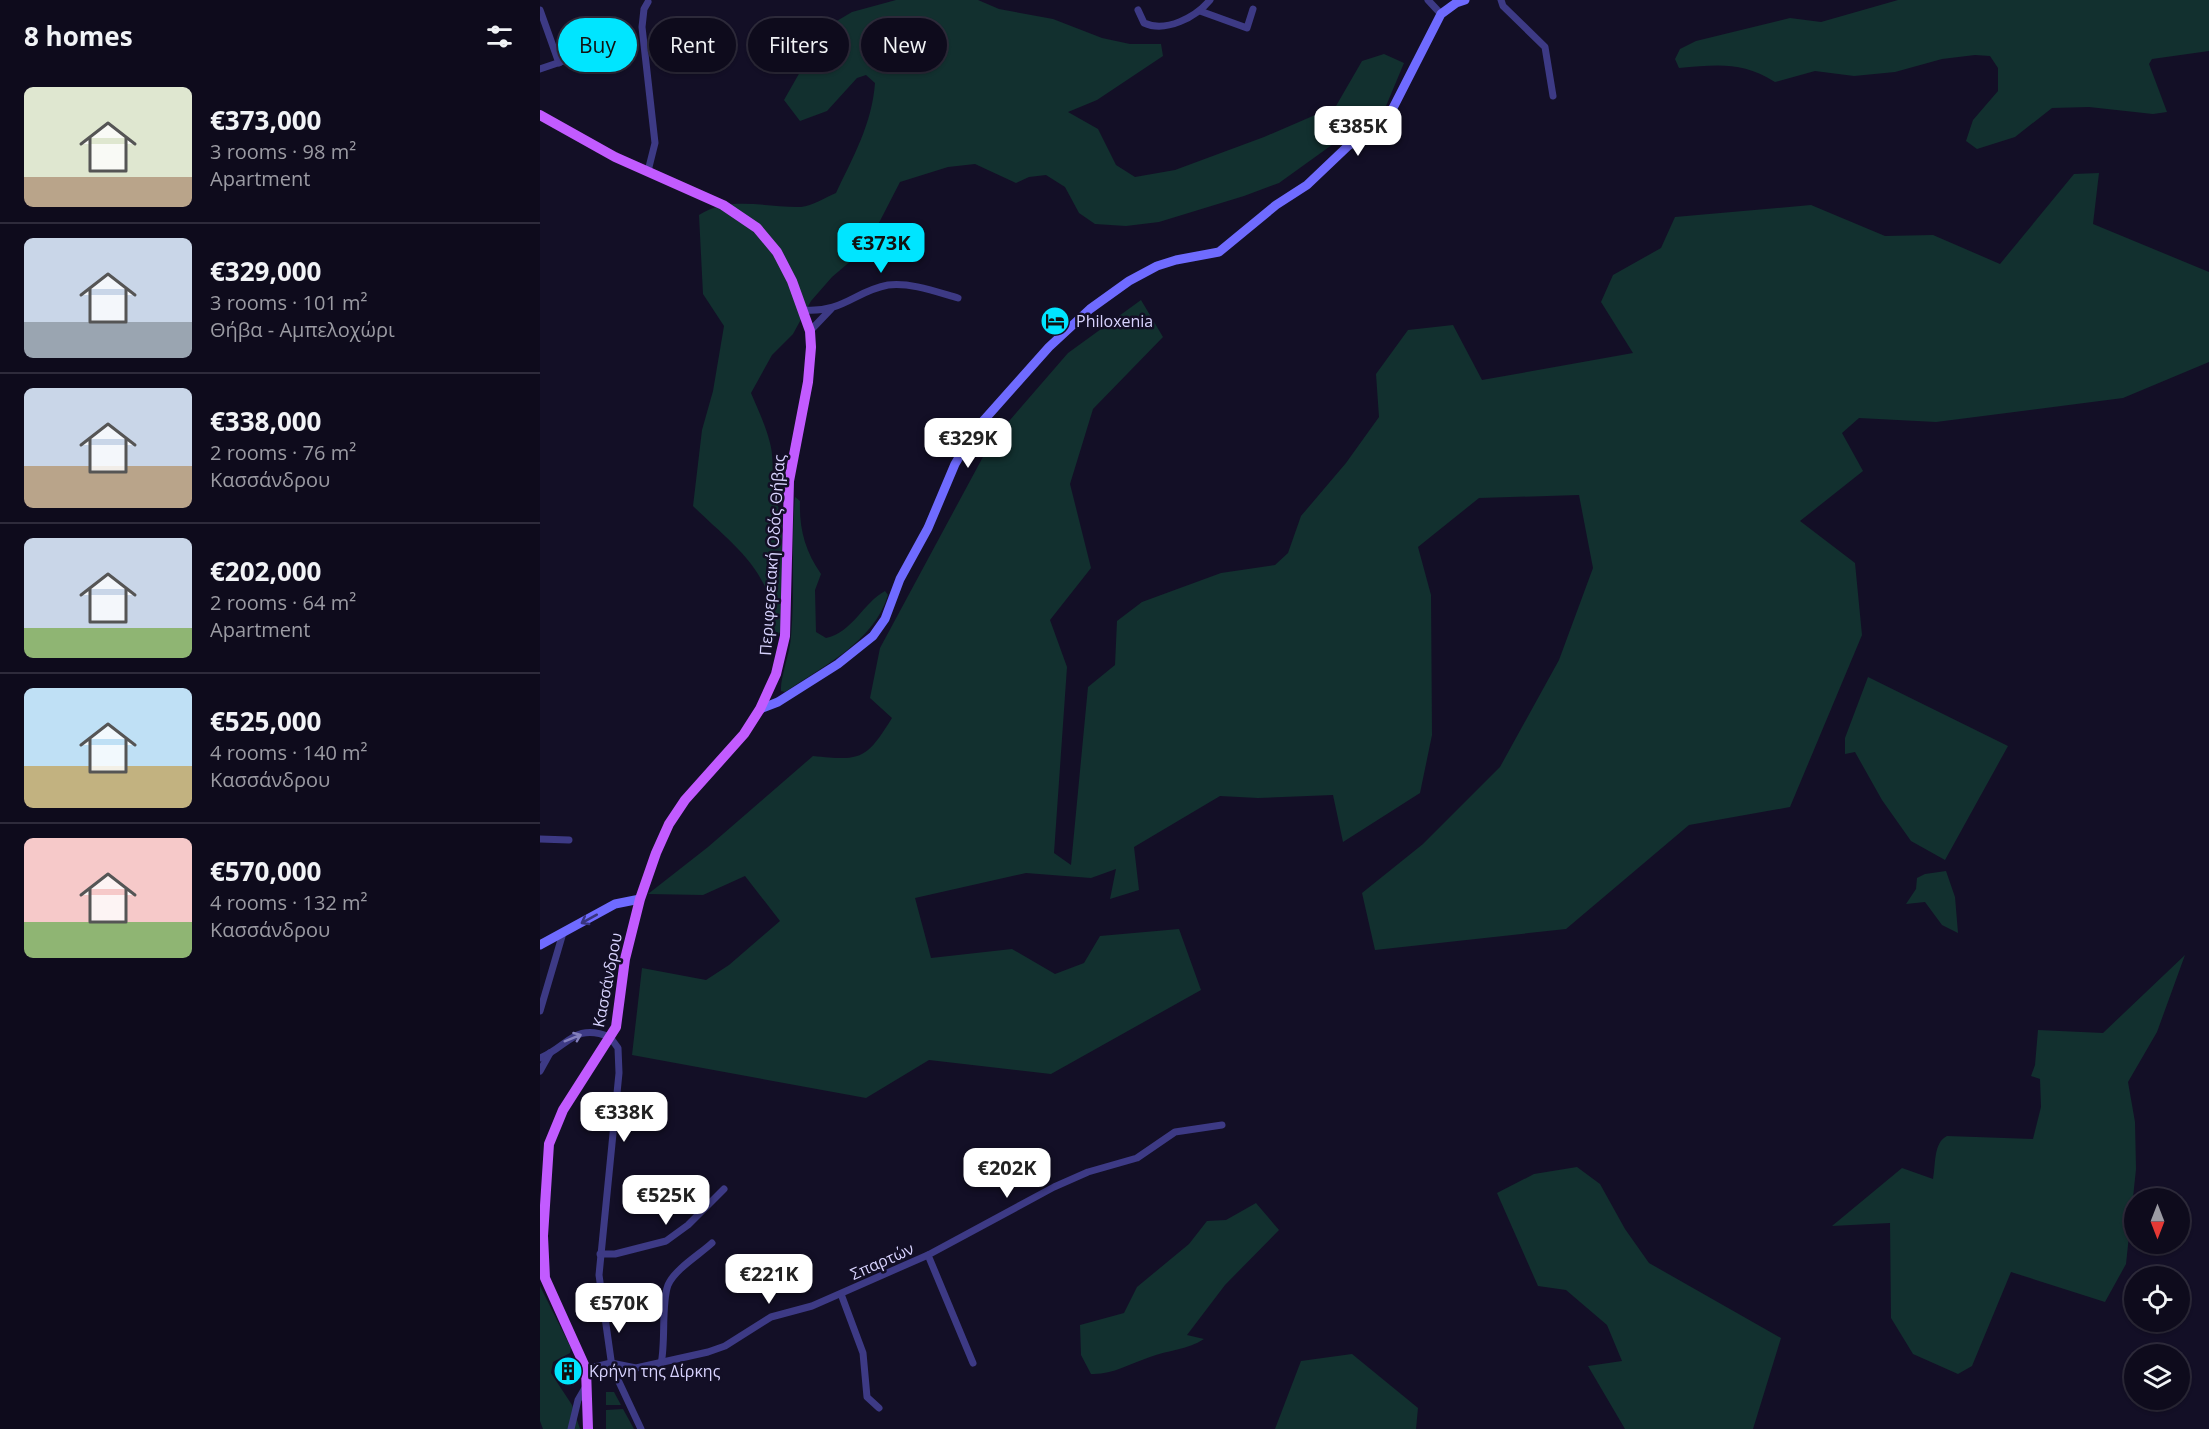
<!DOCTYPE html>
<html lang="en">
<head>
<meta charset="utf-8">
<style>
  :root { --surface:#0e0b1c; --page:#1c1929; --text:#f1f3f6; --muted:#9b9ba3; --line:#2e2b3b; --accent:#00e5ff }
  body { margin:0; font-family:"Open Sans",sans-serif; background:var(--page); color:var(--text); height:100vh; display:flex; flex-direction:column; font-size:22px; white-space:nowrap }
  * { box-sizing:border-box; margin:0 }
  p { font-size:20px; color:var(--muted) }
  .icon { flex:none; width:33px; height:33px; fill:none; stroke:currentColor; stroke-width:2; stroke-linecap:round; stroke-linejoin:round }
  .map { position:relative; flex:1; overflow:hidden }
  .panel { display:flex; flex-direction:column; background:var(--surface); width:540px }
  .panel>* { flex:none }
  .hud { position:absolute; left:18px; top:18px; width:570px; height:54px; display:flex; gap:12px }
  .needle { width:39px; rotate:180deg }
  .tools { position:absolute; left:1584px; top:1188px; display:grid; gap:12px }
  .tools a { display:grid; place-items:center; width:66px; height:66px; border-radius:50%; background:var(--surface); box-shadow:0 2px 4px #0004,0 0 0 2px var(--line); font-size:30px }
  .price { position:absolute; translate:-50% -51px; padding:0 14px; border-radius:12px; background:#fff; color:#222; font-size:20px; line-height:39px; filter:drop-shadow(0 2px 3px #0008) }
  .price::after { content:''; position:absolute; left:50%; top:36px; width:18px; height:14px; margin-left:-9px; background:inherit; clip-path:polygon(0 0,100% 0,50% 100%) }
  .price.on { background:var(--accent); color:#111 }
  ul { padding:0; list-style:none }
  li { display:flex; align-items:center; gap:18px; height:150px; padding:0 24px }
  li+li { border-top:2px solid var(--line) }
  li span { display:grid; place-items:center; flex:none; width:168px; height:120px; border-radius:9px; color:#555 }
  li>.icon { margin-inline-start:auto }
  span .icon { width:72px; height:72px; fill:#fffc; stroke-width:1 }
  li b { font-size:26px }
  h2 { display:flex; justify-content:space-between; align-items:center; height:72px; padding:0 24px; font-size:26px }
  .pill { padding:0 21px; border-radius:27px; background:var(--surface); box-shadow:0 2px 4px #0004,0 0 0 2px var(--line); font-size:21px; line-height:54px }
  .pill.on { background:var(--accent); color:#111 }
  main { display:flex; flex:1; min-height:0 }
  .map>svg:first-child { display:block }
  .green { fill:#12302f }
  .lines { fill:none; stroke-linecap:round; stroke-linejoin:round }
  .street { stroke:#3d3a85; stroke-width:7 }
  .secondary { stroke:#6f6bff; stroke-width:9 }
  .primary { stroke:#c25bff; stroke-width:10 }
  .oneway { stroke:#38347d }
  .oneway2 { stroke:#837fbc }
  .labels { text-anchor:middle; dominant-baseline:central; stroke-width:5; stroke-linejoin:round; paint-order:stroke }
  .poi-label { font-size:16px; fill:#d9d4ff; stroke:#130f26; text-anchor:start }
  .street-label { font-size:16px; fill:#d9d4ff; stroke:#130f26 }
</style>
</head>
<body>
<main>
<section class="panel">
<h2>8 homes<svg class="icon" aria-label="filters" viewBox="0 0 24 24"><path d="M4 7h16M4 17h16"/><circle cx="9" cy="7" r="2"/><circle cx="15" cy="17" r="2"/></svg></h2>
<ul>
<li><span style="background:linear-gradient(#dfe7d0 75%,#b9a48a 0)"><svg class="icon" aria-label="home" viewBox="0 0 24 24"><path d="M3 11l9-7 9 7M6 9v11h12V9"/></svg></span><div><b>€373,000</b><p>3 rooms · 98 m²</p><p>Apartment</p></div></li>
<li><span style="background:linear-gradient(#c9d6e8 70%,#9aa5b1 0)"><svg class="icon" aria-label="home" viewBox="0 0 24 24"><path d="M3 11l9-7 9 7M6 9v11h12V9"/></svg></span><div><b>€329,000</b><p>3 rooms · 101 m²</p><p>Θήβα - Αμπελοχώρι</p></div></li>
<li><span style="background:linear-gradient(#c9d6e8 65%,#b9a48a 0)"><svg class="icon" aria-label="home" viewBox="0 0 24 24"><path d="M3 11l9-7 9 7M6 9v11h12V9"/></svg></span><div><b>€338,000</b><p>2 rooms · 76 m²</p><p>Κασσάνδρου</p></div></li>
<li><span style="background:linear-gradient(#c9d6e8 75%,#8fb573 0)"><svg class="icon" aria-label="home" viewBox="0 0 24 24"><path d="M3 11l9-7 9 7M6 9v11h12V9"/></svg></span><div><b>€202,000</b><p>2 rooms · 64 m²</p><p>Apartment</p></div></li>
<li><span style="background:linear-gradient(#bfe0f5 65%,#c2b280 0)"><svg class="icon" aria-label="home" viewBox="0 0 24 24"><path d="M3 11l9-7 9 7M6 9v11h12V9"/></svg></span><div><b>€525,000</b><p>4 rooms · 140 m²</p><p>Κασσάνδρου</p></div></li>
<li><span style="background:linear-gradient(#f6c9c9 70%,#8fb573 0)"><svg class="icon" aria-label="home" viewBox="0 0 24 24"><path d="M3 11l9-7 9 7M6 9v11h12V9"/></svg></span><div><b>€570,000</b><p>4 rooms · 132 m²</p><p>Κασσάνδρου</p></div></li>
</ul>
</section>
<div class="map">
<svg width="1669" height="1429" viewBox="0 0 1669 1429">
  <rect width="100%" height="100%" fill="#130f26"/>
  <g class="green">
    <path d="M356 0H438L459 9 513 19 562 38 590 44H621L623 56 557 100 528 112 558 129 576 165 595 177 635 170 724 137 796 106 822 61 844 54 864 63 846 106 739 183 704 196 619 222 586 226 555 224 539 213 525 187 506 175 489 177 476 183 435 164 408 167 360 182 326 248 292 277 271 301 253 334 232 355 211 393C218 410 226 426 230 443 236 465 228 495 242 513V626L238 637C230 622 232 603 225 587 211 555 177 530 153 506L162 430 173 391 184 326 163 294 159 215C190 195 227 208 261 207 272 206 286 197 296 193 313 157 332 124 335 83L326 75 317 78 287 111 260 121 244 100 285 28 312 12Z"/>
    <path d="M1358 0H1669V51L1612 59 1609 64 1627 112 1613 114 1549 107 1512 108 1475 137 1437 149 1426 141 1433 120 1458 91V68L1450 56 1435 55 1402 59 1355 72 1314 76 1275 71 1235 82C1201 61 1177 65 1139 68L1135 59 1140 49 1156 41 1250 18 1281 22Z"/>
    <path d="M1559 173 1553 224 1669 272V362L1583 398 1396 422 1319 418 1302 433 1323 471 1260 521 1315 563 1322 635 1250 807 1149 825 1026 929 835 950 822 893 883 844 960 767 1019 660 1053 568 1039 495 939 498 878 547 891 595 892 735 880 793 803 842 793 795 718 798 680 796 594 847 599 890 570 899 576 869 551 878 486 873 375 898 391 958 472 949 515 974 544 963 560 936 639 929 661 990 511 1074 389 1060 326 1098 92 1055 102 968 166 980 189 965 240 921 205 876 163 895 108 894 168 847 273 756C321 761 326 760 352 718L330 698 340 648 451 442 528 353 601 300 623 337 553 409 530 484 551 568 510 620 527 667 514 853 531 865 548 687 575 665 577 621 602 602 681 573 735 565 748 553 761 516 806 463 839 417 836 374 868 330 913 325 942 380 1093 353 1061 302 1073 275 1121 248 1135 217 1271 205 1345 236 1393 235 1460 264 1534 174Z"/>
    <path d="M255 497 260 501C259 528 265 551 281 574L275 590 276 632 286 638C312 633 323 603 345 591L348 595C334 642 283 666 245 692L241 691C240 678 250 653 251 637 255 590 251 543 255 497Z"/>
    <path d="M1328 677 1468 746 1405 860 1371 841 1342 800 1315 752 1305 754V738Z"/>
    <path d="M1406 871 1415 897 1418 933 1402 925 1385 902 1366 904 1376 889 1377 878 1385 874Z"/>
    <path d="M1645 955 1617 1032 1588 1082 1595 1122 1596 1169 1586 1264 1565 1302 1471 1272 1432 1366 1418 1374 1373 1354 1351 1318 1350 1223 1292 1226 1362 1168 1393 1179C1396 1165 1393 1143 1407 1136L1493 1139 1501 1107 1500 1079 1491 1076 1495 1065 1498 1030 1563 1033Z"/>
    <path d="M1037 1167 1060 1184 1085 1229 1109 1263 1241 1338 1213 1429H1085L1048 1366 1082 1361 1067 1325 1026 1290 998 1286 957 1193 994 1174Z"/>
    <path d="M716 1203 739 1230 685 1285 647 1335 664 1339C647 1350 628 1350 610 1357 589 1364 572 1375 551 1374L541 1355 540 1325 584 1313 597 1287 649 1244 667 1221 686 1220Z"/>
    <path d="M0 1286 31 1348 30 1353 13 1362 11 1373 32 1405 40 1429H3L0 1421Z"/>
    <path d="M812 1354 878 1408 876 1429H735L761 1361Z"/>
    <path d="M66 1392H74L81 1405H66Z"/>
    <path d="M83 1409 94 1429H66V1410Z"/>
  </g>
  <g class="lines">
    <g class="street">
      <path d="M888 0 901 14"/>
      <path d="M961 0 963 6 1005 47 1013 96"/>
      <path d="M0 10 19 63"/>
      <path d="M598 10 604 23C626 33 656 17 670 0"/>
      <path d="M660 11 707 28 713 9"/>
      <path d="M0 69 50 52"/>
      <path d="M108 171 115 143 102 27 104 9 108 2"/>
      <path d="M264 310C303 313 315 291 348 285 370 282 397 292 418 298"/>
      <path d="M270 331 291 309"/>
      <path d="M0 839 29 840"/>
      <path d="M0 1011 23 933"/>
      <path d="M0 1058C28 1047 34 1022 70 1037L78 1048 79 1073 59 1275 72 1367 101 1429"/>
      <path d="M0 1071 10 1053"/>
      <path d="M60 1254H75L126 1241 148 1225 184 1189"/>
      <path d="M301 1294 323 1353 327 1397 339 1408"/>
      <path d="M433 1363 388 1255 514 1187 548 1172 597 1158 635 1132 682 1125"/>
      <path d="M121 1364C126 1341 121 1304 128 1285 135 1269 159 1255 172 1243"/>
      <path d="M46 1369 71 1363 96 1368 168 1352 185 1346 231 1317 272 1306 388 1255"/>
      <path d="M31 1429 38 1400 45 1388"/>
    </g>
    <g class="secondary">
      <path d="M220 709 238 702 298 664 333 636 345 619 360 579 388 528 415 464 436 429 509 347 550 309 589 281 617 266 636 260 679 252 736 205 767 185 808 146 833 131 853 108 901 14 916 3 925 0"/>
      <path d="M0 945 75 904 100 899"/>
    </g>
    <path class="primary" d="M0 115 75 157 183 205 217 228 237 252 252 281 270 331 271 347 268 382 249 481 245 636 236 674 220 709 204 734 145 800 129 824 116 853 100 899 85 959 76 1027 23 1110 9 1144 3 1236 5 1278 46 1369 48 1429"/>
  </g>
  <defs><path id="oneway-shaft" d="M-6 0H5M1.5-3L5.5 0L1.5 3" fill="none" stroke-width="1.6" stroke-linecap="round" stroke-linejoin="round" transform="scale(1.5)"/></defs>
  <use class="oneway" href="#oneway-shaft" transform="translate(49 919) rotate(151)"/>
  <use class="oneway2" href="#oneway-shaft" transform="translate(33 1038) rotate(-22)"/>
  <defs>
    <g id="hotel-disc" transform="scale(1.5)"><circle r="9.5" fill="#00e5ff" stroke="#130f26"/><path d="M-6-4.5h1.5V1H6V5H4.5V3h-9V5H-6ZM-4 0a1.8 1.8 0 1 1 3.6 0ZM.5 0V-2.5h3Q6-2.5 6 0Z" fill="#111"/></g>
    <g id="building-disc" transform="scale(1.5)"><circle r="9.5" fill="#00e5ff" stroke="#130f26"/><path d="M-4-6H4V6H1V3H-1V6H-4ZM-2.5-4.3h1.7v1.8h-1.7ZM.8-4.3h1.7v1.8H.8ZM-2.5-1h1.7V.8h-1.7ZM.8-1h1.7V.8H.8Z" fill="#111"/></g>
  </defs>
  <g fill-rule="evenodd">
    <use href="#hotel-disc" x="515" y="321"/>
    <use href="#building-disc" x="28" y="1371"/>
  </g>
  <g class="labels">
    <g class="poi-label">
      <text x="536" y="321">Philoxenia</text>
      <text x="49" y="1371">Κρήνη της Δίρκης</text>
    </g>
    <g class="street-label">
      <text transform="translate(232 555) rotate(-86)">Περιφερειακή Οδός Θήβας</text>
      <text transform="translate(67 980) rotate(-79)">Κασσάνδρου</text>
      <text transform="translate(342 1261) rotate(-24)">Σπαρτών</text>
    </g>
  </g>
</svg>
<div class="tools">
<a><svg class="needle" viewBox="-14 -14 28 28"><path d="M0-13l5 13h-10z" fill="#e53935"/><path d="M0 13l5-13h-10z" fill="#9b9ba3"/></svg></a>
<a><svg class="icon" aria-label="locate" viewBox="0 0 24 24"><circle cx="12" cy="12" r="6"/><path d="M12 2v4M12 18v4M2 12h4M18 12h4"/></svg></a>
<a><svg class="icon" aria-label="layers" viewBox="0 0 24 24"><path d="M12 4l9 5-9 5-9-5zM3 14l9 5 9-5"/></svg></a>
</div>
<b class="price" style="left:818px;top:157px">€385K</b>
<b class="price on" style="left:341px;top:274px">€373K</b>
<b class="price" style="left:428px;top:469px">€329K</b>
<b class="price" style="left:84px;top:1143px">€338K</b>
<b class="price" style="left:467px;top:1199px">€202K</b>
<b class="price" style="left:126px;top:1226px">€525K</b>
<b class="price" style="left:229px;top:1305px">€221K</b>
<b class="price" style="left:79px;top:1334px">€570K</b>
<div class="hud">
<a class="pill on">Buy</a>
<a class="pill">Rent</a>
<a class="pill">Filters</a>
<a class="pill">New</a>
</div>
</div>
</main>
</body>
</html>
